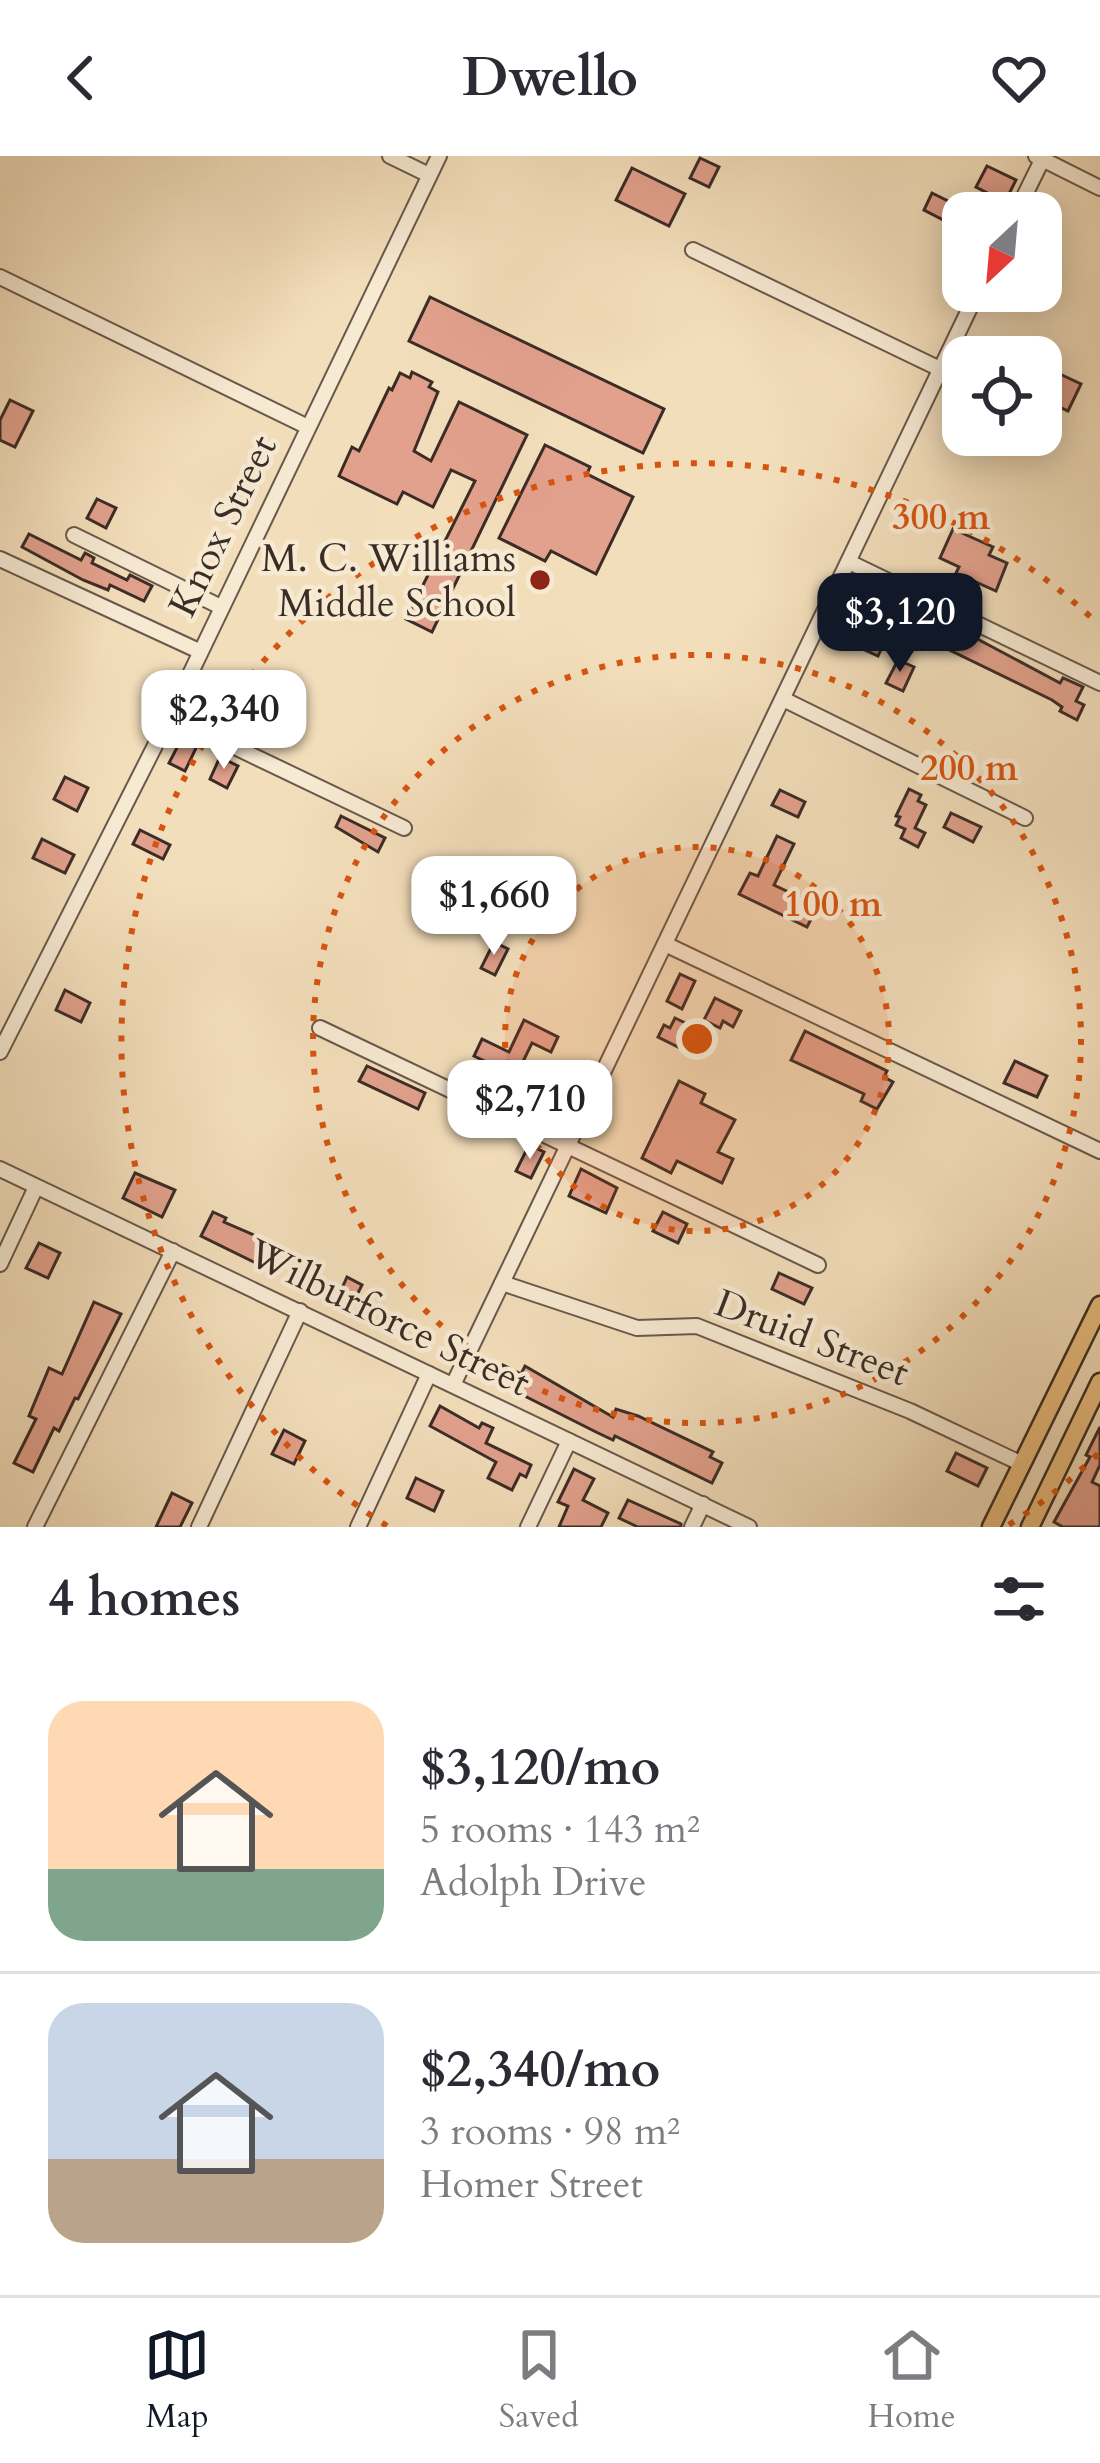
<!DOCTYPE html>
<html lang="en">
<head>
<meta charset="utf-8">
<style>
  :root { --surface:#fff; --page:#f7f7f7; --text:#2b2b33; --muted:#7c7c81; --line:#e1e1e2; --accent:#111827 }
  body { margin:0; font-family:Cardo,serif; background:var(--page); color:var(--text); height:100vh; display:flex; flex-direction:column; font-size:45px; white-space:nowrap }
  * { box-sizing:border-box; margin:0 }
  p { font-size:39px; color:var(--muted) }
  .icon { flex:none; width:66px; height:66px; fill:none; stroke:currentColor; stroke-width:2; stroke-linecap:round; stroke-linejoin:round }
  .map { position:relative; height:1371px; overflow:hidden }
  .panel { display:flex; flex-direction:column; background:var(--surface); flex:1 }
  .panel>* { flex:none }
  .needle { width:78px; rotate:206deg }
  .fabs { position:absolute; left:942px; top:36px; display:grid; gap:24px }
  .fabs a { display:grid; place-items:center; width:120px; height:120px; border-radius:24px; background:var(--surface); box-shadow:0 6px 30px #0003; font-size:60px }
  .price { position:absolute; translate:-50% -102px; padding:0 27px; border-radius:24px; background:#fff; color:#222; font-size:39px; line-height:78px; filter:drop-shadow(0 3px 6px #0008) }
  .price::after { content:''; position:absolute; left:50%; top:72px; width:36px; height:27px; margin-left:-18px; background:inherit; clip-path:polygon(0 0,100% 0,50% 100%) }
  .price.current { background:var(--accent); color:#fff }
  ul { padding:0; list-style:none }
  li { display:flex; align-items:center; gap:36px; height:300px; padding:0 48px }
  li+li { border-top:3px solid var(--line) }
  li span { display:grid; place-items:center; flex:none; width:336px; height:240px; border-radius:36px; color:#555 }
  li>.icon { margin-inline-start:auto }
  span .icon { width:144px; height:144px; fill:#fffc; stroke-width:1 }
  li b { font-size:51px }
  h2 { display:flex; justify-content:space-between; align-items:center; height:144px; padding:0 48px; font-size:51px }
  header { display:flex; justify-content:space-between; align-items:center; height:156px; padding:0 48px; background:var(--surface); font-size:54px; font-weight:600 }
  .tabs { display:flex; justify-content:space-around; align-items:center; height:168px; border-top:3px solid var(--line); background:var(--surface); font-size:33px; color:var(--muted) }
  .tabs a { display:grid; justify-items:center; gap:6px }
  .tabs .current { color:var(--accent) }
  .map>svg:first-child { display:block }
  .building { fill:#e2a18d; stroke:#3b2c26; stroke-width:3 }
  .lines { fill:none; stroke-linecap:round; stroke-linejoin:round }
  .minor-casing { stroke:#69584b; stroke-width:18 }
  .major-casing { stroke:#3b2c26; stroke-width:21 }
  .minor { stroke:#f7ead3; stroke-width:14 }
  .major { stroke:#eabf7e; stroke-width:16 }
  .ring { fill:none; stroke:#d7540f; stroke-width:6; stroke-dasharray:6 12 }
  .poi-dot { fill:#8f2418; stroke:#f7ead3; stroke-width:4.5 }
  .labels { text-anchor:middle; dominant-baseline:central; stroke-width:9; stroke-linejoin:round; paint-order:stroke }
  .street-label { font-size:39px; fill:#3b2c26; stroke:#f7ead3 }
  .poi-label { font-size:39px; fill:#3b2c26; stroke:#f7ead3; text-anchor:end }
  .centre { fill:#d7540f; stroke:#f7ead3; stroke-width:6 }
  .ring-label { font-size:36px; text-anchor:middle; font-weight:bold; fill:#d7540f; stroke:#f7ead3; stroke-width:9; stroke-linejoin:round; paint-order:stroke }
</style>
</head>
<body>
<header><svg class="icon" aria-label="back" viewBox="0 0 24 24"><path d="M15 5l-7 7 7 7"/></svg>Dwello<svg class="icon" aria-label="heart" viewBox="0 0 24 24"><path d="M12 20l-8-8c-3-5 5-10 8-4 3-6 11-1 8 4z"/></svg></header>
<div class="map">
<svg width="1100" height="1371" viewBox="0 0 1100 1371">
  <rect width="100%" height="100%" fill="#f3debb"/>
  <filter id="stains"><feTurbulence type="fractalNoise" baseFrequency=".00167" numOctaves="4"/><feColorMatrix values="0 0 0 0 .2 0 0 0 0 .09 0 0 0 0 .02 0 0 0 .5 -.17"/></filter>
  <radialGradient id="worn" r=".72"><stop offset=".6" stop-color="#630" stop-opacity="0"/><stop offset="1" stop-color="#630" stop-opacity=".3"/></radialGradient>
  <g class="building">
    <path d="M700 2 719 11 709 31 690 22Z"/>
    <path d="M987 10 1016 24 1005 46 976 31Z"/>
    <path d="M632 12 685 38 669 70 616 44Z"/>
    <path d="M932 37 962 52 953 69 924 54Z"/>
    <path d="M430 141 664 253 643 297 409 185Z"/>
    <path d="M1049 213 1081 228 1068 255 1041 242V230Z"/>
    <path d="M412 216 432 226 429 231 438 236 414 295 431 305 459 246 527 279 432 476 406 463 475 325 451 314 433 351 403 336 397 348 339 320 352 291 359 295 389 232 392 234 400 217 410 222Z"/>
    <path d="M10 244 33 255 15 291 0 284V264Z"/>
    <path d="M545 289 590 311 587 318 633 341 596 418 551 395 545 405 499 382Z"/>
    <path d="M97 343 116 352 106 372 87 362Z"/>
    <path d="M953 373 993 391 989 399 1007 407 996 435 956 417 959 411 940 402Z"/>
    <path d="M29 378 81 404 85 397 94 402 92 407 127 424 130 419 152 430 144 445 110 429 108 434 83 424 22 391Z"/>
    <path d="M896 452 909 458 910 454 951 474 953 470 1060 527 1063 522 1083 531 1076 545 1084 549 1077 564 1060 555 1062 551 1052 544 890 465Z"/>
    <path d="M850 455 865 462 862 468 887 480 878 500 837 481Z"/>
    <path d="M898 504 914 511 903 535 886 527Z"/>
    <path d="M183 580 198 588 185 615 169 607Z"/>
    <path d="M220 601 238 610 227 632 210 623Z"/>
    <path d="M65 621 88 632 77 655 54 643Z"/>
    <path d="M909 633 921 639 918 645 926 649 915 672 925 677 918 691 901 682 905 673 896 669 900 661 896 660Z"/>
    <path d="M780 634 805 646 798 661 772 649Z"/>
    <path d="M951 657 981 671 973 686 944 671Z"/>
    <path d="M341 660 385 682 378 696 336 671Z"/>
    <path d="M140 674 170 689 163 703 133 688Z"/>
    <path d="M777 680 794 688 774 729 818 750 807 771 739 738 750 717 758 720Z"/>
    <path d="M42 683 74 699 65 717 33 702Z"/>
    <path d="M494 786 508 793 495 819 481 812Z"/>
    <path d="M680 818 695 825 682 853 667 845Z"/>
    <path d="M65 834 90 847 81 866 56 854Z"/>
    <path d="M715 842 741 855 733 871 723 865 720 872 704 864Z"/>
    <path d="M675 862 704 876 700 886 694 883 688 896 658 881 664 869 670 872Z"/>
    <path d="M524 864 558 881 551 896 532 887 516 920 474 900 482 883 509 896Z"/>
    <path d="M805 875 887 915 884 921 893 926 877 953 861 945 864 938 791 904Z"/>
    <path d="M1015 905 1047 920 1037 941 1004 927Z"/>
    <path d="M367 910 425 937 418 953 359 925Z"/>
    <path d="M679 925 705 938 701 947 735 964 718 996 733 1003 722 1027 677 1005 671 1017 642 1002Z"/>
    <path d="M529 989 544 996 531 1022 516 1015Z"/>
    <path d="M581 1013 617 1032 606 1057 569 1040Z"/>
    <path d="M135 1017 175 1034 162 1061 123 1042Z"/>
    <path d="M213 1056 226 1062 224 1066 279 1090 268 1113 201 1080Z"/>
    <path d="M663 1056 687 1068 678 1087 653 1075Z"/>
    <path d="M39 1087 60 1097 48 1122 26 1112Z"/>
    <path d="M779 1117 812 1132 804 1148 772 1133Z"/>
    <path d="M347 1121 362 1129 348 1157 334 1150Z"/>
    <path d="M94 1146 121 1158 78 1243 75 1242 59 1275 54 1272 33 1316 14 1307 36 1263 29 1260 49 1212 62 1218Z"/>
    <path d="M503 1209 521 1218 525 1210 613 1261 616 1253 638 1260 713 1296 710 1301 722 1307 712 1327 615 1280 613 1284 596 1276 495 1225Z"/>
    <path d="M440 1250 479 1272 482 1267 493 1272 486 1287 531 1309 526 1321 520 1318 512 1334 488 1322 496 1306 430 1270Z"/>
    <path d="M1100 1271V1309L1092 1326 1100 1330V1371H1063L1054 1366 1090 1301 1086 1299Z"/>
    <path d="M284 1274 305 1285 294 1308 272 1298Z"/>
    <path d="M956 1297 987 1312 978 1330 947 1315Z"/>
    <path d="M574 1313 594 1323 583 1344 608 1357 601 1371H559L568 1350 558 1346Z"/>
    <path d="M416 1322 443 1335 434 1355 407 1342Z"/>
    <path d="M172 1337 192 1347 180 1371H156Z"/>
    <path d="M628 1344 681 1368V1371H638L619 1362Z"/>
  </g>
  <g class="lines">
    <g class="minor-casing">
      <g id="minor">
        <path d="M390 0 429 19"/>
        <path d="M1036 0 1100 32"/>
        <path d="M1016 57 1044 0"/>
        <path d="M693 94 940 213"/>
        <path d="M0 121 308 271"/>
        <path d="M74 379 221 451"/>
        <path d="M0 403 199 495"/>
        <path d="M849 406 1100 527"/>
        <path d="M783 543 1025 662"/>
        <path d="M170 560 404 672"/>
        <path d="M665 788 1100 995"/>
        <path d="M320 872 818 1109"/>
        <path d="M0 896 170 560 439 0"/>
        <path d="M0 1013 749 1371"/>
        <path d="M0 1108 36 1031"/>
        <path d="M502 1127 637 1172 697 1170 910 1255 1022 1308"/>
        <path d="M453 1229 978 135"/>
        <path d="M35 1371 173 1095"/>
        <path d="M199 1371 300 1155"/>
        <path d="M358 1371 429 1218"/>
        <path d="M528 1371 569 1285"/>
        <path d="M692 1371 703 1348"/>
      </g>
    </g>
    <g class="major-casing">
      <g id="major">
        <path d="M991 1371 1100 1149"/>
        <path d="M1030 1371 1100 1226"/>
      </g>
    </g>
    <use href="#minor" class="minor"/>
    <use href="#major" class="major"/>
  </g>
  <circle cx="697" cy="883" r="192" fill="#d7540f" fill-opacity=".12"/>
  <g class="ring">
    <circle cx="697" cy="883" r="192"/>
    <circle cx="697" cy="883" r="384"/>
    <path d="M1098 1298A577 577 0 0 1 1007 1370M387 1370A577 577 0 1 1 1098 468"/>
  </g>
  <circle class="poi-dot" cx="540" cy="424" r="12"/>
  <g class="labels">
    <g class="street-label">
      <text transform="translate(223 370) rotate(-64)">Knox Street</text>
      <text transform="translate(389 1162) rotate(26)">Wilburforce Street</text>
      <text transform="translate(812 1182) rotate(21)">Druid Street</text>
    </g>
    <g class="poi-label">
      <text x="516" y="402">M. C. Williams<tspan x="516" dy="45">Middle School</tspan></text>
    </g>
  </g>
  <circle cx="697" cy="883" r="18" class="centre"/>
  <g class="ring-label">
    <text x="941" y="373">300 m</text>
    <text x="969" y="624">200 m</text>
    <text x="833" y="760">100 m</text>
  </g>
  <rect width="100%" height="100%" filter="url(#stains)"/>
  <rect width="100%" height="100%" fill="url(#worn)"/>
</svg>
<div class="fabs">
<a><svg class="needle" viewBox="-14 -14 28 28"><path d="M0-13l5 13h-10z" fill="#e53935"/><path d="M0 13l5-13h-10z" fill="#7c7c81"/></svg></a>
<a><svg class="icon" aria-label="locate" viewBox="0 0 24 24"><circle cx="12" cy="12" r="6"/><path d="M12 2v4M12 18v4M2 12h4M18 12h4"/></svg></a>
</div>
<b class="price current" style="left:900px;top:519px">$3,120</b>
<b class="price" style="left:224px;top:616px">$2,340</b>
<b class="price" style="left:494px;top:802px">$1,660</b>
<b class="price" style="left:530px;top:1006px">$2,710</b>
</div>
<section class="panel">
<h2>4 homes<svg class="icon" aria-label="filters" viewBox="0 0 24 24"><path d="M4 7h16M4 17h16"/><circle cx="9" cy="7" r="2"/><circle cx="15" cy="17" r="2"/></svg></h2>
<ul>
<li><span style="background:linear-gradient(#ffd9b3 70%,#7fa58c 0)"><svg class="icon" aria-label="home" viewBox="0 0 24 24"><path d="M3 11l9-7 9 7M6 9v11h12V9"/></svg></span><div><b>$3,120/mo</b><p>5 rooms · 143 m²</p><p>Adolph Drive</p></div></li>
<li><span style="background:linear-gradient(#c9d6e8 65%,#b9a48a 0)"><svg class="icon" aria-label="home" viewBox="0 0 24 24"><path d="M3 11l9-7 9 7M6 9v11h12V9"/></svg></span><div><b>$2,340/mo</b><p>3 rooms · 98 m²</p><p>Homer Street</p></div></li>
</ul>
</section>
<nav class="tabs">
<a class="current"><svg class="icon" aria-label="map" viewBox="0 0 24 24"><path d="M3 6l6-2 6 2 6-2v14l-6 2-6-2-6 2zM9 4v14M15 6v14"/></svg>Map</a>
<a><svg class="icon" aria-label="saved" viewBox="0 0 24 24"><path d="M7 4h10v16l-5-4-5 4z"/></svg>Saved</a>
<a><svg class="icon" aria-label="home" viewBox="0 0 24 24"><path d="M3 11l9-7 9 7M6 9v11h12V9"/></svg>Home</a>
</nav>
</body>
</html>
